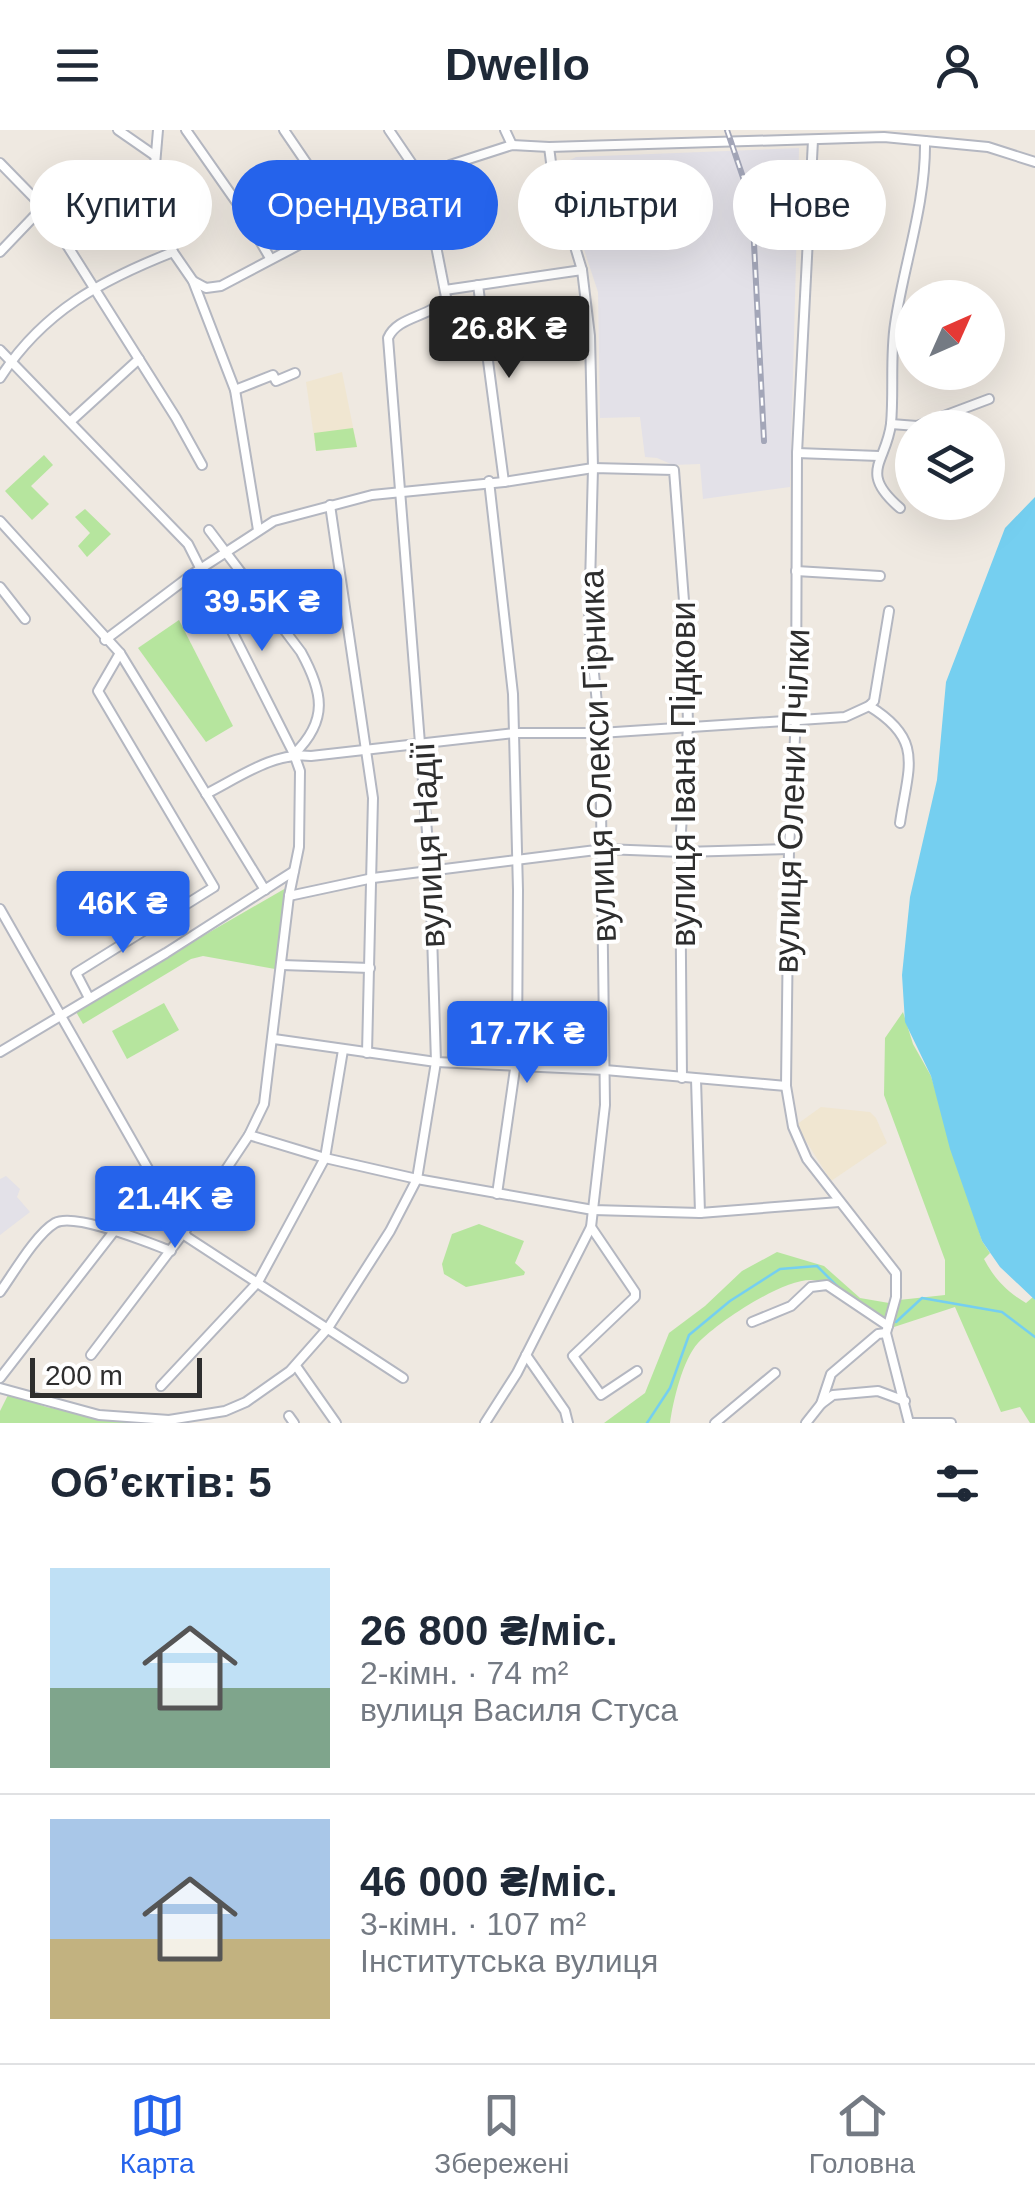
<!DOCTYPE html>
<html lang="uk">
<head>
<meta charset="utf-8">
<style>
  :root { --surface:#fff; --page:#f6f6f7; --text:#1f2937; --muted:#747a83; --line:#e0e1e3; --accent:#2563eb }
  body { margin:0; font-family:Arial,sans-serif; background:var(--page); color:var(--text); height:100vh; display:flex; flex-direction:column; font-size:38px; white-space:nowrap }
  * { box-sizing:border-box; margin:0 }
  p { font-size:32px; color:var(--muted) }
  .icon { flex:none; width:55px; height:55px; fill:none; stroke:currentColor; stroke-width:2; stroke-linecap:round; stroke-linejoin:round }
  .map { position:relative; height:1293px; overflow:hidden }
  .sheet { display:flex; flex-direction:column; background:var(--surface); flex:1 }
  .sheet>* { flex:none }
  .top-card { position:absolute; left:30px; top:30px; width:975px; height:90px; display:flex; gap:20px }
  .needle { width:65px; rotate:45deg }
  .tools { position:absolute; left:895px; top:150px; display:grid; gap:20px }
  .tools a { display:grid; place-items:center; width:110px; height:110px; border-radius:50%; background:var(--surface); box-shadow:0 10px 40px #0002; font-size:50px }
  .scale { position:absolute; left:30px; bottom:25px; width:172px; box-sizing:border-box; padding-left:10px; border:5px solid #2e2e2e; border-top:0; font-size:28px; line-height:35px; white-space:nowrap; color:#2e2e2e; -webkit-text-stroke:8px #fff; paint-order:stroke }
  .price { position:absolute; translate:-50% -85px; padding:0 22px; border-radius:10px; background:var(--accent); color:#fff; font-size:32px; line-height:65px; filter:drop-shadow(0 2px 5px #0008) }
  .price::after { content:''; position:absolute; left:50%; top:60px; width:30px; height:22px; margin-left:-15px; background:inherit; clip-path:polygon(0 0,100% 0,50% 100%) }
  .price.selected { background:#222; color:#fff }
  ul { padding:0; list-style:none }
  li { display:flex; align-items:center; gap:30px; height:250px; padding:0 50px }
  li+li { border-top:2px solid var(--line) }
  li span { display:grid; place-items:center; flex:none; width:280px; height:200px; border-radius:0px; color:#555 }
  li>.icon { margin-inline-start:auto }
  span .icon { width:120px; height:120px; fill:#fffc; stroke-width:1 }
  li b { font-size:42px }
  h2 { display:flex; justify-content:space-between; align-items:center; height:120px; padding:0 50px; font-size:42px }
  .tag { padding:0 35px; border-radius:45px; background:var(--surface); box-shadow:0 10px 40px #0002; font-size:35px; line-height:90px }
  .tag.selected { background:var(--accent); color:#fff }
  header { display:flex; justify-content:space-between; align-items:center; height:130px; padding:0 50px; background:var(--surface); font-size:45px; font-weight:700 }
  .dock { display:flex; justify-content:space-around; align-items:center; height:140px; border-top:2px solid var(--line); background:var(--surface); font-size:28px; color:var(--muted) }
  .dock a { display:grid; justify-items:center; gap:5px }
  .dock .selected { color:var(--accent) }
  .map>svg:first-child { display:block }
  .industrial { fill:#e3e1e8 }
  .education { fill:#f0e6d1 }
  .green { fill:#b6e59e }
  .water { fill:#75cff0 }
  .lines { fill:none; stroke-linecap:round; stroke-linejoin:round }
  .stream { stroke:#75cff0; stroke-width:2.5 }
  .minor-casing { stroke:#b4b7c1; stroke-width:12 }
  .minor { stroke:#fff; stroke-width:8 }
  .rail-casing { stroke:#a3a6b8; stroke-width:6 }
  .rail { stroke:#fff; stroke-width:2.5; stroke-dasharray:8; stroke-linecap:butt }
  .labels { text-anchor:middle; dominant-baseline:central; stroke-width:8; stroke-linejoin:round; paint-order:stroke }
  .street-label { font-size:35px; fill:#2e2e2e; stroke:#fff }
</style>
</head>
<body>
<header><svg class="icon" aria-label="menu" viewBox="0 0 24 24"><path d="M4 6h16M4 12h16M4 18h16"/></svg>Dwello<svg class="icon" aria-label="person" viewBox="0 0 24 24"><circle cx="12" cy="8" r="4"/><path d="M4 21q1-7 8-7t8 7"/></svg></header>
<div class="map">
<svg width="1035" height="1293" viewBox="0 0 1035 1293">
  <rect width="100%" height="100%" fill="#efe9e1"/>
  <g class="industrial">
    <path d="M799 18 790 357 703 369 700 334 673 335 657 328 645 327 640 287 600 288 598 162 566 65 565 39 570 30 576 27Z"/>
    <path d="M6 1046 20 1059 17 1067 30 1082 0 1105V1049Z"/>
  </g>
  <g class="education">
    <path d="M342 242 357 317 316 321 306 252Z"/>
    <path d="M821 977 870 982 876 988 887 1013 831 1051 796 995Z"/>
  </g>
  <g class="green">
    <path d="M353 298 357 317 316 321 314 303Z"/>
    <path d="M44 325 53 335 31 356 49 374 32 390 5 361Z"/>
    <path d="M85 379 111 404 87 427 78 416 90 403 75 387Z"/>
    <path d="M179 490 233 596 206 612 138 518Z"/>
    <path d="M286 758 275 839 203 826 191 829 83 894 75 880Z"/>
    <path d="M164 873 179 900 127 929 112 901Z"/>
    <path d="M903 882 913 914 931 946 982 1111 990 1123 984 1129C993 1147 1008 1163 1026 1173L1033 1167 1035 1170V1293H1030L1020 1277 1001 1282 955 1177 891 1198 899 1170 945 1165V1130L884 965 885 908Z"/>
    <path d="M479 1094 524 1111 515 1133 525 1142 524 1145 466 1157 444 1144 442 1134 452 1104Z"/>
    <path d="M777 1122 824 1136 860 1168 889 1173 885 1195C868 1183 832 1151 812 1150 782 1149 718 1192 698 1213 683 1229 673 1271 670 1293H604L645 1263 669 1203 705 1176 742 1141Z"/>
    <path d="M9 1263 46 1277 134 1293H0V1281Z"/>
  </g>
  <path class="water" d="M1035 367V1170L1000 1137 982 1111 950 1019 931 946 905 892 902 845 910 767 937 650 946 552 1005 398Z"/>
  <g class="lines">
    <g class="stream">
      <path d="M896 1192 922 1168 1002 1182 1035 1207"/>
      <path d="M647 1293 670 1258 689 1205 730 1171 780 1139 817 1136 842 1161"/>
    </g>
    <g class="minor-casing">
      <g id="minor">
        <path d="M118 0 154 25"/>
        <path d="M158 0 154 47 160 84 173 122 193 151 235 260 258 400"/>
        <path d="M186 0 242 80 270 128"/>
        <path d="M284 0 346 91"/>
        <path d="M505 0 512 15"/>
        <path d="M813 10 797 323 796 589 789 719 786 956 793 997 807 1029 896 1143V1167L886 1203 909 1293"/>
        <path d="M0 33 43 77 176 288 202 335"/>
        <path d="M59 103 79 82 84 50"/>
        <path d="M0 122 43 77"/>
        <path d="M193 151 206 158 221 156 450 35 512 15 549 17 884 7 988 17 1035 32"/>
        <path d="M478 155 504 352"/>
        <path d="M445 160 582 140"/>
        <path d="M0 220 188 414 294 624"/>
        <path d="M0 248C43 181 102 150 173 122"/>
        <path d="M235 260 273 245 276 251 295 243"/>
        <path d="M71 291 139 229"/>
        <path d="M891 294 917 296 989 269"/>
        <path d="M797 323 879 326"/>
        <path d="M489 351 513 564 518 760 517 925 497 1064"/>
        <path d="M330 375 373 668 367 923"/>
        <path d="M900 378C858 342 886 333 891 294 894 261 890 227 895 194 904 133 926 74 925 11"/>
        <path d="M0 391 120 523 265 760"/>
        <path d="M796 441 880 446"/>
        <path d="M0 457 25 489"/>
        <path d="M105 510 194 443 274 391 372 365 504 352 593 338 674 340 686 497 688 597 680 716 682 948"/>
        <path d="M869 576 874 571 889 481"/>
        <path d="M206 664C238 648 275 621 311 626L515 603H600L845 587 869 576C925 610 908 637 900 693"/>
        <path d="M289 766 373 748 604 719 682 722 789 719"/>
        <path d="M0 779 187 1107 403 1248"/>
        <path d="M282 835 370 838"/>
        <path d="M89 868 76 843 214 757 98 561 120 523"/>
        <path d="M274 909 436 932 605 940 786 956"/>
        <path d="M0 922 166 823 294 741"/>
        <path d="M696 949 700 1083"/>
        <path d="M249 1005 325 1028 417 1049 593 1080 700 1083 839 1072"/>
        <path d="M591 1097 635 1162V1167L573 1226 601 1265 637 1241"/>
        <path d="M0 1162C13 1144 36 1104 55 1093 75 1082 149 1113 171 1121"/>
        <path d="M752 1192 791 1176 811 1157 827 1155 888 1196"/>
        <path d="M91 1225 185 1101 249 1005 264 974 289 766 299 717 300 641 294 624C329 590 323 562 301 522L209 400"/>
        <path d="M526 1225 565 1281 568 1293"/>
        <path d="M296 1236 336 1293"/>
        <path d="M0 1248 115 1100"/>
        <path d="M161 1256 258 1152 325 1028 343 920"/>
        <path d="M0 1258 99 1285 169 1290 225 1281 246 1272 290 1241 328 1198 390 1101 417 1049 436 932 430 740 388 208C398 185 432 188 446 167L423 50 389 0"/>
        <path d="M821 1274 833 1265 878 1261 905 1271"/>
        <path d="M289 1286 294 1293"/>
        <path d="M485 1293 517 1243 591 1097 605 975 600 603 589 494 593 338 590 206 582 140 552 40 549 17"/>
        <path d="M715 1293 775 1243"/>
        <path d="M806 1293 821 1274 831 1244 878 1204 886 1203"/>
        <path d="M909 1293H951"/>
      </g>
    </g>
    <use href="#minor" class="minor"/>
    <g class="rail-casing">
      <path id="rail" d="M727 0 752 74 764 311"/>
    </g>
    <use href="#rail" class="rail"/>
  </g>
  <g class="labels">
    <g class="street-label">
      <text transform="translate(597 626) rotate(-92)">вулиця Олекси Гірника</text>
      <text transform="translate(682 644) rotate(-90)">вулиця Івана Підкови</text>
      <text transform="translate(791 671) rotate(-88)">вулиця Олени Пчілки</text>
      <text transform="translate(427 715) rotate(-93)">вулиця Надії</text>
    </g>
  </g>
</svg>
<div class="tools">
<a><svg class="needle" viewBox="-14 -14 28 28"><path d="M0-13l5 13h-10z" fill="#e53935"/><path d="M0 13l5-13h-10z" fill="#747a83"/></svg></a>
<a><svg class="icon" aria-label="layers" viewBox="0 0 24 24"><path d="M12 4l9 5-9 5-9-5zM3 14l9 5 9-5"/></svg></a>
</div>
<div class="scale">200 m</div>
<b class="price selected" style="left:509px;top:251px">26.8K ₴</b>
<b class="price" style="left:262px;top:524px">39.5K ₴</b>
<b class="price" style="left:123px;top:826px">46K ₴</b>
<b class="price" style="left:527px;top:956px">17.7K ₴</b>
<b class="price" style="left:175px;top:1121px">21.4K ₴</b>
<div class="top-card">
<a class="tag">Купити</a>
<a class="tag selected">Орендувати</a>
<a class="tag">Фільтри</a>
<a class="tag">Нове</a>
</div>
</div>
<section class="sheet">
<h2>Об’єктів: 5<svg class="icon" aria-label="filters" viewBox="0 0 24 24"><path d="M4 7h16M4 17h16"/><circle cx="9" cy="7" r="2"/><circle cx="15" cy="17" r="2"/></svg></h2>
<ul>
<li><span style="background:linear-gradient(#bfe0f5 60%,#7fa58c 0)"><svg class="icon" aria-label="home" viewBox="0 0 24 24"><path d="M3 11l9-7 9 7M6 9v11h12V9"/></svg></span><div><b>26 800 ₴/міс.</b><p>2-кімн. · 74 m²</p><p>вулиця Василя Стуса</p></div></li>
<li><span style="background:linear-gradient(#a9c7e8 60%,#c2b280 0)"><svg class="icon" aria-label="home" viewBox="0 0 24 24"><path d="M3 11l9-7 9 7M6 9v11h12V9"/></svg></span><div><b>46 000 ₴/міс.</b><p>3-кімн. · 107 m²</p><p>Інститутська вулиця</p></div></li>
</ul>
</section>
<nav class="dock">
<a class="selected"><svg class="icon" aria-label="map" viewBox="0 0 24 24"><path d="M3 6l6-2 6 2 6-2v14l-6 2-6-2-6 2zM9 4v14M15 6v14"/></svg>Карта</a>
<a><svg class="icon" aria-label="saved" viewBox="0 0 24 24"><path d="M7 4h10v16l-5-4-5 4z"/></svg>Збережені</a>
<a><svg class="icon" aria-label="home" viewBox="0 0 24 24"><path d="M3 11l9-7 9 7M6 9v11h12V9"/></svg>Головна</a>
</nav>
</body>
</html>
